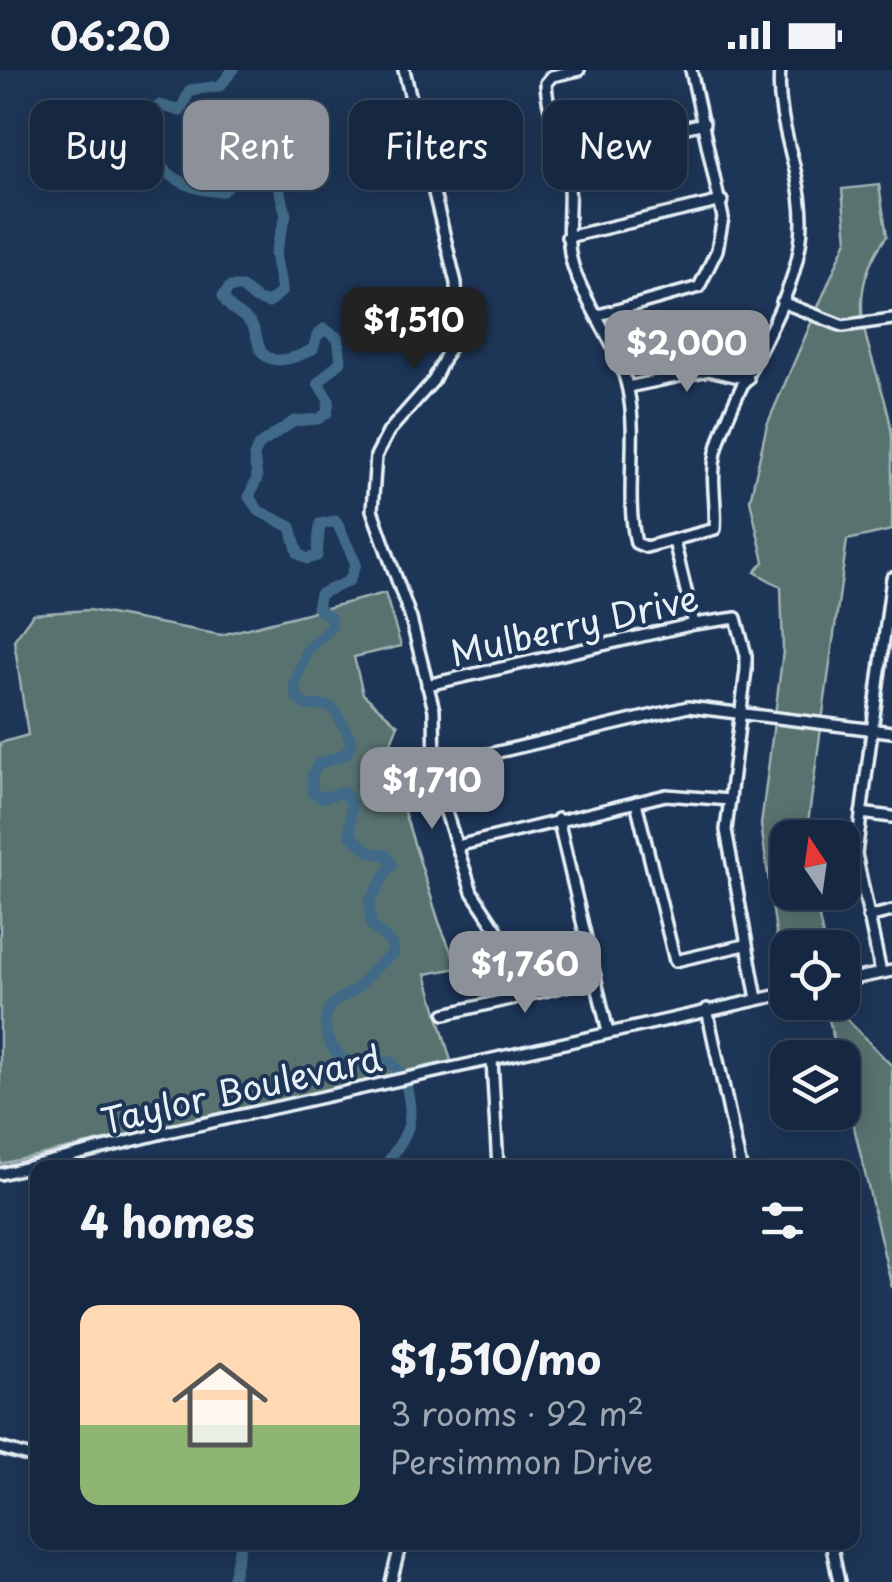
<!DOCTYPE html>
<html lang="en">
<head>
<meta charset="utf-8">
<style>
  :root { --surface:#162841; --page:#1f3048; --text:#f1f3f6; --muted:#9ea6b1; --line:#35445a; --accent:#8c9099 }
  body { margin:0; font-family:"Playpen Sans",sans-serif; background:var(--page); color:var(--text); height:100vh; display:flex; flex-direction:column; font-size:38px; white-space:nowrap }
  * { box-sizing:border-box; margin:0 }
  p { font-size:32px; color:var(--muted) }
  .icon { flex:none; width:55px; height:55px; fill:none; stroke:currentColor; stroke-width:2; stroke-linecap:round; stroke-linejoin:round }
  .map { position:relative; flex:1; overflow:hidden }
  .panel { position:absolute; left:30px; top:1090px; width:830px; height:390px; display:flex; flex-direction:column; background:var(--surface); border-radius:20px; box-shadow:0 5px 25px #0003,0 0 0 2px var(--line) }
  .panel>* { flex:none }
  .guide { position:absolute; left:30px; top:30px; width:832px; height:90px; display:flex; gap:20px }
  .needle { width:65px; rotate:347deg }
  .tools { position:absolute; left:770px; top:750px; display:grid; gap:20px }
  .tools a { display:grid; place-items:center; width:90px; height:90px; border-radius:20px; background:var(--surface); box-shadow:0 5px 25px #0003,0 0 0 2px var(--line); font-size:50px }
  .price { position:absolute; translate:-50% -85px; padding:0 22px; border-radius:20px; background:var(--accent); color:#fff; font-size:32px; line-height:65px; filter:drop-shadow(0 2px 5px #0008) }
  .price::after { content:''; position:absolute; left:50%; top:60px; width:30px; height:22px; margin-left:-15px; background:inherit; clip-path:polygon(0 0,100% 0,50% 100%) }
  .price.current { background:#222; color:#fff }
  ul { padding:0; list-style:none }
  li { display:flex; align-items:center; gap:30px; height:250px; padding:0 50px }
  li span { display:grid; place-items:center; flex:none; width:280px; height:200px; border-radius:20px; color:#555 }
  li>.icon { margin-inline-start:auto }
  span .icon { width:120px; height:120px; fill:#fffc; stroke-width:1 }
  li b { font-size:42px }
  h2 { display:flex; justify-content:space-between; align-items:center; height:120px; padding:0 50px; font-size:42px }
  .pill { padding:0 35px; border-radius:20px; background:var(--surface); box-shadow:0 5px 25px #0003,0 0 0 2px var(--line); font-size:35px; line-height:90px }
  .pill.current { background:var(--accent); color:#fff }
  .status { display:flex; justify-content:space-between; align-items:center; height:70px; padding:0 50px; background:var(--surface); direction:ltr }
  .status svg { height:28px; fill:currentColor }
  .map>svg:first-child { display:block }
  .green { fill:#58726f; stroke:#a0b2b4; stroke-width:2.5 }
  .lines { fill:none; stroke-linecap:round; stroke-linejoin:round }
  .river { stroke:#406b87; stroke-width:11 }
  .minor-casing { stroke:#e8f1f8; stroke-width:16 }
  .minor { stroke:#1d3557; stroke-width:9 }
  .labels { text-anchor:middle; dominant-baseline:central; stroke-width:8; stroke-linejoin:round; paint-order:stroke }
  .street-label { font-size:35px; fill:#e8f1f8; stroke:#1d3557 }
</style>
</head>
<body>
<div class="status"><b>06:20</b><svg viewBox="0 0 49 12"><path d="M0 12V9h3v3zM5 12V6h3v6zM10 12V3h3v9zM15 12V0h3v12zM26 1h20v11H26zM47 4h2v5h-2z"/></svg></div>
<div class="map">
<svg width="892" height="1512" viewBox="0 0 892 1512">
  <rect width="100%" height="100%" fill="#1d3557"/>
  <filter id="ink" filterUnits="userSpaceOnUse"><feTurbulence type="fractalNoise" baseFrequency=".01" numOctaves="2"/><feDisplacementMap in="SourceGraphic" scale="20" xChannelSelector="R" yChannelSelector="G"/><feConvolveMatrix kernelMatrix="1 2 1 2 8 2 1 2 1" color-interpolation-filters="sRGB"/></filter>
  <g filter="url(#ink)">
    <g class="green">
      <path d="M879 115 887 166C832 239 883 290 892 366 892 397 892 430 892 460L847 470 806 767 788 768V822L814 823 825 877 788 878 787 904 782 905 761 755 783 581 781 517 755 502 764 492 750 430 767 355 847 170 842 119Z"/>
      <path d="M385 523 401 576 354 587 363 624 398 655 386 685 439 852 453 886 463 897 426 904 451 991 0 1094V673L28 665 14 570 33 544 89 540 221 565Z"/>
      <path d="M825 933H831L892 996V1218L843 1010 842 988 838 987Z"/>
    </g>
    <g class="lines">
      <g class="river">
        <path d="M233 0 220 16 190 20 180 41 160 35 136 57C146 93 185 124 223 121L250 91 260 89 276 108 286 145 275 184 282 221 269 233 256 229 242 217H230L223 226C229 241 241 242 250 253 258 262 256 273 262 282 273 298 300 286 313 279L317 266 324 259 338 268 341 291 318 313 329 331 327 343 318 349 294 351 259 375 254 386 257 408 249 427 259 441 291 457 298 483 307 489 317 486 320 454 336 451 356 494 349 511 320 524 317 537 331 548V558L307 580 294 617 298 629 306 635 329 636 334 640 352 671 346 684 318 694 312 706V722L322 728 343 722C358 733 347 749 351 766L371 783 385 784 392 794 369 832 371 855 392 874 393 883C378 894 372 902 359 916 352 924 340 926 333 934 316 952 330 986 351 993 364 998 377 990 391 992L404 1007"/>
        <path d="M384 1098C405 1065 417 1058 406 1015"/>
        <path d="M232 1512 241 1472"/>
      </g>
      <g class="minor-casing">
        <g id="minor">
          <path d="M404 0 456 213 457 242 448 281 433 311 389 361 376 386 372 440 411 549 434 640 435 709 472 822 497 860 512 929"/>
          <path d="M579 0 552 6 546 13C547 43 563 73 568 103 573 136 562 168 575 202 590 243 619 275 628 320 639 372 624 422 636 473L646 477 715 459C717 433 710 409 716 382 735 310 788 249 800 175 811 114 774 60 780 0"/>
          <path d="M564 86 704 53"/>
          <path d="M567 167 722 131"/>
          <path d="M782 232 843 256 892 249"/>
          <path d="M599 245 699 217 717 180 723 148 691 0"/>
          <path d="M628 317 709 300 748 309"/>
          <path d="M674 471 694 554"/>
          <path d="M427 615 694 554 736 548 746 585V600L726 760 757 929"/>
          <path d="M433 693 456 692 688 637 892 662"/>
          <path d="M636 732 675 891 745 875"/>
          <path d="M861 743 892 747"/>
          <path d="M558 749 608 962"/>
          <path d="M457 776 666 725 730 730"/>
          <path d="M868 847 892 841"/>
          <path d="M881 903 856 784 892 508"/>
          <path d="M842 911 892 901"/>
          <path d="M707 939 741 1098"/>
          <path d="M445 944 595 909"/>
          <path d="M492 990 498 1098"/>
          <path d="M0 1104 171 1061 788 923"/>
          <path d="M0 1378 38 1389"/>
          <path d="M831 1472 839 1512"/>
          <path d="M391 1512 401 1472"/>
        </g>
      </g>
      <use href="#minor" class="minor"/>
    </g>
  </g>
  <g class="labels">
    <g class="street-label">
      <text transform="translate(574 554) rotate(-13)">Mulberry Drive</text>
      <text transform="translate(241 1018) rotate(-13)">Taylor Boulevard</text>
    </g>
  </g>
</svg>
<div class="tools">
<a><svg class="needle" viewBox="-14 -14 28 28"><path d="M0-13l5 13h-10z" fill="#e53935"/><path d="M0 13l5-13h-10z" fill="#9ea6b1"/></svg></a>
<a><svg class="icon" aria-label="locate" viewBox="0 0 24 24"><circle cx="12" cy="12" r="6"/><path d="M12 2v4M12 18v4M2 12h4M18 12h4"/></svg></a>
<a><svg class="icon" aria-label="layers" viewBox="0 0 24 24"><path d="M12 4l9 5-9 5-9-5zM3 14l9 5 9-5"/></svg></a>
</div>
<b class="price current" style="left:414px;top:302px">$1,510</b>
<b class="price" style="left:687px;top:325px">$2,000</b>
<b class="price" style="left:432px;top:762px">$1,710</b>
<b class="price" style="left:525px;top:946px">$1,760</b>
<div class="guide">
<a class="pill">Buy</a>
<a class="pill current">Rent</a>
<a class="pill">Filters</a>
<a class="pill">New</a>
</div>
<section class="panel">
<h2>4 homes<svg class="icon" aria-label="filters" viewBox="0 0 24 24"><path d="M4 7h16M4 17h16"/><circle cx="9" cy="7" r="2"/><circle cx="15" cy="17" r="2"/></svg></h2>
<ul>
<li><span style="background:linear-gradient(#ffd9b3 60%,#8fb573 0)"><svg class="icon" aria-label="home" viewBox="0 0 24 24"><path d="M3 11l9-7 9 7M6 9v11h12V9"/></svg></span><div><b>$1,510/mo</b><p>3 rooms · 92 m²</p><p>Persimmon Drive</p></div></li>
</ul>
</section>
</div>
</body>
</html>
